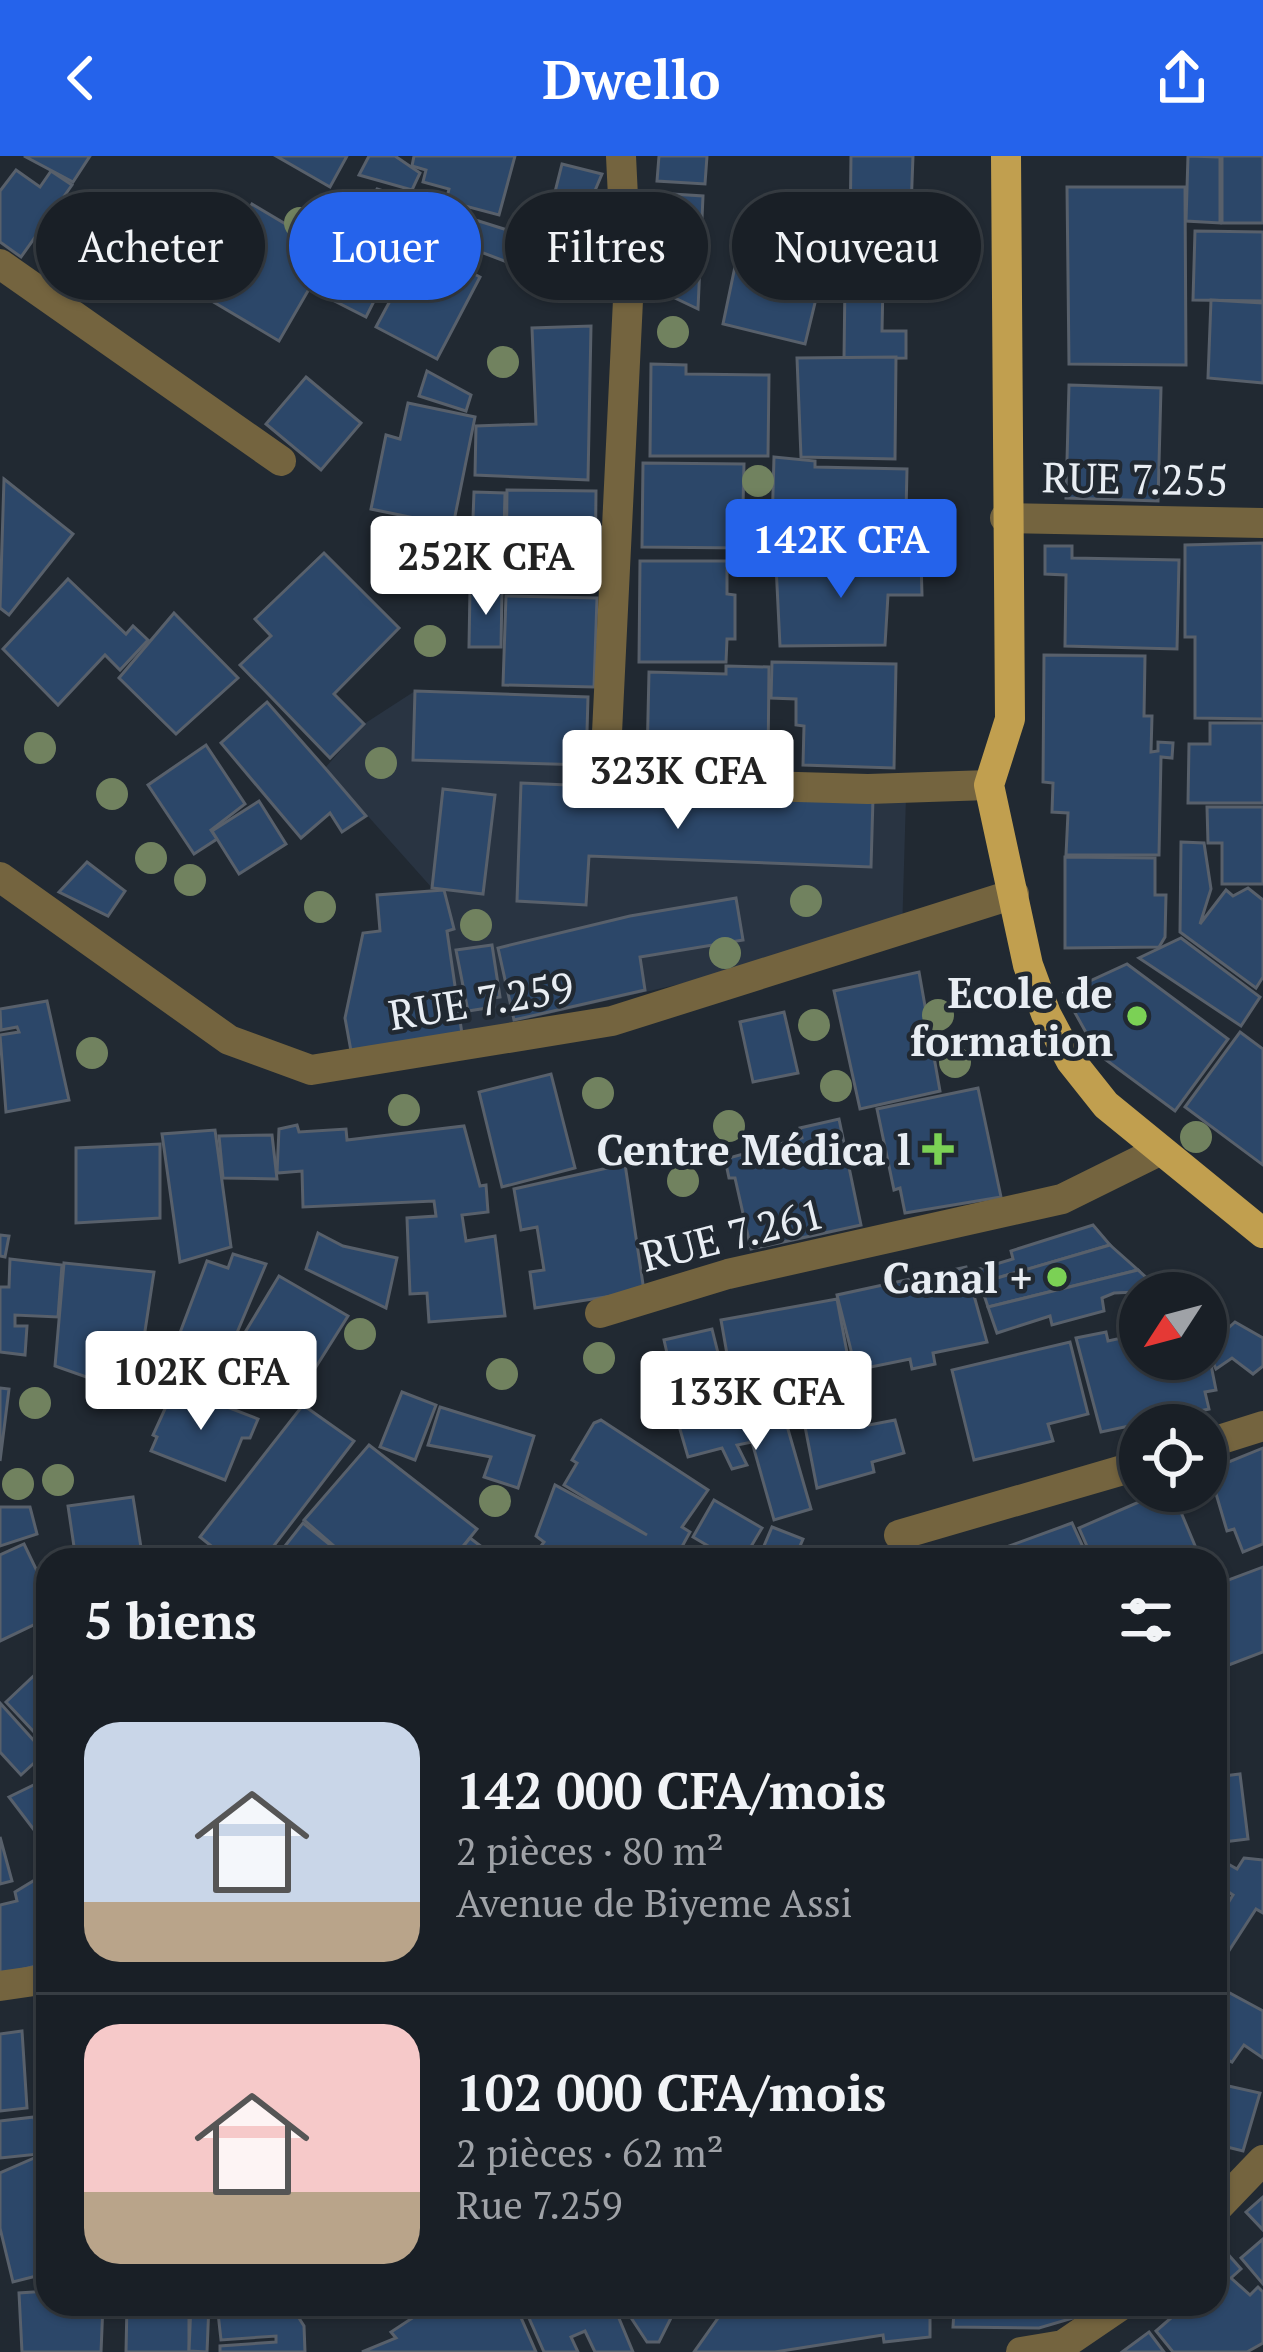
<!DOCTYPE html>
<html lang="fr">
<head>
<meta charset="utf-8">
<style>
  :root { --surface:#191f26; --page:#22272e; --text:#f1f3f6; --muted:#9fa2a7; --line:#373d43; --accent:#2563eb }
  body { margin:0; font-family:"PT Serif",serif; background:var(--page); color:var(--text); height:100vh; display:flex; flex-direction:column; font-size:45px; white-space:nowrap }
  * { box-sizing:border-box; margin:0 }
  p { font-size:39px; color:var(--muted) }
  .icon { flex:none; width:66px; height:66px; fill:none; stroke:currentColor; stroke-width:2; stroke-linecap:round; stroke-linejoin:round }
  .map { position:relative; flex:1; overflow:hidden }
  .panel { position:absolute; left:36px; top:1392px; width:1191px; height:768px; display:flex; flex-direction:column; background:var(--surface); border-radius:36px; box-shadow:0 3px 9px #0004,0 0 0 3px var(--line) }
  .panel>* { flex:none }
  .banner { position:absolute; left:36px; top:36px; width:1191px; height:108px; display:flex; gap:24px }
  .needle { width:78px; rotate:234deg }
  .fabs { position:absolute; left:1119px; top:1116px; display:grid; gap:24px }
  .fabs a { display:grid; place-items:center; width:108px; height:108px; border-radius:50%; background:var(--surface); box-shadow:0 3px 9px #0004,0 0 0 3px var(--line); font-size:60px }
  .price { position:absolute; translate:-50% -102px; padding:0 27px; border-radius:12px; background:#fff; color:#222; font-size:39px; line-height:78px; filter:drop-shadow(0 3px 6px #0008) }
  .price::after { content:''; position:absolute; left:50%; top:72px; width:36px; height:27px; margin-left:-18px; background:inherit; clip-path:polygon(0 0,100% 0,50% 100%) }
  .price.on { background:var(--accent); color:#fff }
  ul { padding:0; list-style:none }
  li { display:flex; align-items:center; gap:36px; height:300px; padding:0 48px }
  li+li { border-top:3px solid var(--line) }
  li span { display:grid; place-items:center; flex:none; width:336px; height:240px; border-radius:36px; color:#555 }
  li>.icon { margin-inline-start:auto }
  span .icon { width:144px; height:144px; fill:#fffc; stroke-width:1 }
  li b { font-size:51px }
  h2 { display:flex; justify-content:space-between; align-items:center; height:144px; padding:0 48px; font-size:51px }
  .tag { padding:0 42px; border-radius:54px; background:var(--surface); box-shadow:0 3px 9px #0004,0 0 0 3px var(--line); font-size:42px; line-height:108px }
  .tag.on { background:var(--accent); color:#fff }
  header { display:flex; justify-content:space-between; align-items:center; height:156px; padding:0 48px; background:var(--accent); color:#fff; font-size:54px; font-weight:800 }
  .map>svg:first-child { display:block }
  .built { fill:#293442 }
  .building { fill:#2c4769; stroke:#58606b; stroke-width:3 }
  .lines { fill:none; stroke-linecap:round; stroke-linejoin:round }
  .street { stroke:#74643f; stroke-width:30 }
  .primary { stroke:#c19f4f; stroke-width:30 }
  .tree { fill:#71825f }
  .poi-dot { fill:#7bd155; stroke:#212932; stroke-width:4.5 }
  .labels { text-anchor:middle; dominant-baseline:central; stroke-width:9; stroke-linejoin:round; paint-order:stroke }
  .street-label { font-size:42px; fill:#e8edf3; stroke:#212932 }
  .poi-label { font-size:42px; font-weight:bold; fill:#e8edf3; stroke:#212932; text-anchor:end }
</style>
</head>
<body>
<header><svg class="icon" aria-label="back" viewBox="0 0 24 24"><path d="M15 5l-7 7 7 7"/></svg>Dwello<svg class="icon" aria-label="share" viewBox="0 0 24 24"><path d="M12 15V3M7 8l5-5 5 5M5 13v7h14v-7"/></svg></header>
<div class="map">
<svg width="1263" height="2196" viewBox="0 0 1263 2196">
  <rect width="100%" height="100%" fill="#212932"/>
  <path class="built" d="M415 535 588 541 589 630 906 641 902 777 462 878 447 775 454 773 445 735 432 732 325 612 364 568Z"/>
  <g class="building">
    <path d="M24 0H90L73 26Z"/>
    <path d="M276 0H347L330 31Z"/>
    <path d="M369 0H395L420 17 412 34 359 19Z"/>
    <path d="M414 0H515L499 59 446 45 449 33 423 26 426 14 412 10Z"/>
    <path d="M659 0H707L705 28 657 25Z"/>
    <path d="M851 0H913L911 53 935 54V80L850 79Z"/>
    <path d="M1188 0 1220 1V67L1186 65Z"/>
    <rect x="1222" y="0" width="41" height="67"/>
    <path d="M562 8 602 18 588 51 555 36Z"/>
    <path d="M16 14 40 31 51 15 72 29 21 101 0 86V35Z"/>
    <path d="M1067 31H1185L1186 209 1069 208Z"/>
    <path d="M377 33 542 85 531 115 412 70 366 161 321 138Z"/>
    <path d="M656 37 703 40 698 153 652 131Z"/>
    <path d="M252 48 331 95 279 185 200 138Z"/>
    <path d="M746 58 831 81 805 188 723 168Z"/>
    <path d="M1195 75 1263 76V145L1193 144Z"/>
    <path d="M420 89 480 121 437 203 376 171Z"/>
    <path d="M845 125 883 126 882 175H906V202L844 203Z"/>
    <path d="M1211 144 1263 147V227L1208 222Z"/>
    <path d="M591 170 588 324 475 319 476 270 536 268 532 172Z"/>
    <path d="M896 201 895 303 801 301 797 202Z"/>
    <path d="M651 208 686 209V218L769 219 768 300H650Z"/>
    <path d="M427 215 471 239 466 255 419 240Z"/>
    <path d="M306 221 361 267 321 314 266 268Z"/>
    <path d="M1069 229 1161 232 1158 345 1066 342Z"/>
    <path d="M408 247 475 261 453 370 371 353 386 279 400 283Z"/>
    <path d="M774 301 815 305V311L907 313 905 400 814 398 815 406 771 407Z"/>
    <path d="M643 307 744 308 742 392 642 391Z"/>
    <path d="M4 323 73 378 9 459 0 452Z"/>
    <path d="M507 334 596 335 595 431 506 430Z"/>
    <path d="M474 336 505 337 503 416 471 415Z"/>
    <path d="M1263 387V563L1195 562V481H1185V389Z"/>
    <path d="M1045 390H1072V402L1179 404 1177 493 1065 490 1066 419 1045 418Z"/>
    <path d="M324 397 399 472 334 538 364 568 330 602 240 509 271 480 255 463Z"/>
    <path d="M921 404 922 439H888L885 489 780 490 776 409Z"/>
    <path d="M640 405H727V438L735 439V483H727L726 506H639Z"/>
    <path d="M68 423 126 478 133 470 148 484 120 514 105 499 58 549 3 493Z"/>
    <path d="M470 433H502L501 491H469Z"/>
    <path d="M506 440 597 442 594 531 503 529Z"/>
    <path d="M174 457 238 522 176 578 119 522Z"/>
    <path d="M1044 499 1145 500 1144 560H1152L1151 596 1158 595V586L1173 587 1172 602 1161 601 1159 699H1066L1068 657 1052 656 1053 627 1043 626Z"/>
    <path d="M772 506 896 508 894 612 803 609 804 570 796 569V543L771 542Z"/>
    <path d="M726 510 769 511 768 607 647 605 649 516 726 518Z"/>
    <path d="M415 535 588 541 586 609 413 604Z"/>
    <path d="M267 546 325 612 366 660 342 676 330 657 301 682 221 587Z"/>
    <path d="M1210 567H1263V647H1188L1189 588H1210Z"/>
    <path d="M206 589 245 648 211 674 217 683 194 698 148 629Z"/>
    <path d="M521 627 873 642 871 711 589 700 586 749 517 745Z"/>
    <path d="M443 633 495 639 483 738 432 732Z"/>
    <path d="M259 645 286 688 239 718 212 675Z"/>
    <path d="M1207 651H1263V728H1222V687H1208Z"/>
    <path d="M1181 686 1204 687 1211 733 1200 768 1226 734 1233 740 1248 732 1263 744V821L1256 832 1180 776Z"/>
    <path d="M1065 701 1155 702V739H1166L1165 781 1159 791 1065 792Z"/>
    <path d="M87 706 125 735 108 760 59 736Z"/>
    <path d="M444 734 454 773 447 775 462 878 351 895 345 862 363 777 380 775 377 739Z"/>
    <path d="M736 742 743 784 640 801 645 834 514 864 498 792 630 760Z"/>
    <path d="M1181 782 1260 841 1241 870 1139 802Z"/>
    <path d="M492 789 500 841 493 842 494 851 468 855 456 794Z"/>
    <path d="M1127 808 1228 883 1175 955 1098 898 1064 837Z"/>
    <path d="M919 816 940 935 860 953 834 835Z"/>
    <path d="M47 845 69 944 6 956 0 879 19 876 17 871 1 874 0 853Z"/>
    <path d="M784 856 798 917 753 926 740 866Z"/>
    <path d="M1240 876 1263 893V1009L1185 951Z"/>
    <path d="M551 918 575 1012 502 1031 479 936Z"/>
    <path d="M978 932 1001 1041 905 1057 900 1032 894 1034 877 953Z"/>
    <path d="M839 963 861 1069 751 1093 735 1022H729L725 1003 802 982 800 972Z"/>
    <path d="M297 969 299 976 346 973 347 984 464 970 480 1030 486 1029 488 1056 462 1059 466 1085 495 1080 505 1160 429 1166 427 1137 410 1138 407 1062 436 1060 434 1045 303 1051 302 1015 277 1017 279 973Z"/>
    <path d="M215 974 231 1091 180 1106 162 978Z"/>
    <path d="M272 979 277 1023 223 1022 219 980Z"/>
    <path d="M160 988V1062L76 1067V992Z"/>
    <path d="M625 1008 644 1135 535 1152 530 1116 544 1114 537 1071 521 1074 514 1033Z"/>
    <path d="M1093 1069 1110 1089 980 1127 976 1114 1013 1103 1011 1095Z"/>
    <path d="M318 1077 343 1090 397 1102 386 1152 306 1113Z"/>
    <path d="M0 1079 9 1080 5 1101 0 1100Z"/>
    <path d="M1110 1089 1138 1114 988 1151 980 1127Z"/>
    <path d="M233 1098 266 1108 228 1198 178 1182 207 1105 228 1112Z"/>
    <path d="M10 1103 62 1109 58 1161 15 1159V1170H27L25 1199 0 1196V1131H9Z"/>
    <path d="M64 1107 154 1116 138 1221 98 1212 95 1224 55 1210Z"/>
    <path d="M966 1111 987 1186 933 1197 935 1208 912 1213 910 1203 856 1214 837 1139Z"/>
    <path d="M1138 1114 1161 1135 1114 1137 1102 1142 1104 1155 1052 1169 1050 1160 997 1177 988 1151Z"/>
    <path d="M279 1120 348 1160 302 1233 235 1193Z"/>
    <path d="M837 1143 854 1234 737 1255 721 1164Z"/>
    <path d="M1235 1166 1263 1182V1210L1253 1218 1232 1202 1216 1213 1206 1192Z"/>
    <path d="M712 1173 721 1209 672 1219 664 1184Z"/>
    <path d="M1106 1176 1108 1185 1140 1178V1203H1201L1202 1210 1211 1209 1216 1234 1205 1236 1209 1253 1101 1276 1076 1182Z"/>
    <path d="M1070 1186 1088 1258 1048 1268 1053 1285 974 1304 952 1214Z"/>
    <path d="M175 1231 258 1263 250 1282H242L225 1324 151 1295 157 1281 153 1279Z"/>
    <path d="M0 1232 9 1233 0 1305Z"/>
    <path d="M402 1236 436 1249 415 1304 380 1291Z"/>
    <path d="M863 1238 869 1269 895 1264 904 1297 872 1306 874 1316 817 1332 801 1250Z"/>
    <path d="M303 1249 354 1285 263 1404H206L215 1393 200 1381Z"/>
    <path d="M781 1249 811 1353 774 1364 752 1286 737 1289 747 1309 732 1313 722 1292 688 1301 679 1270Z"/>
    <path d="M440 1251 534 1280 518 1332 484 1321 491 1301 428 1289Z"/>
    <path d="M601 1264 708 1334 682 1371 690 1376 678 1398 685 1404H546L536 1397 544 1386 536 1380 555 1329 647 1379 564 1329 577 1307 572 1304 594 1267Z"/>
    <path d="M369 1289 477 1373 452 1404H350L304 1364Z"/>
    <path d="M1263 1292V1388L1243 1396 1234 1373 1227 1375 1209 1314Z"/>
    <path d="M1155 1339 1159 1349 1175 1342 1201 1404H1093L1079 1372Z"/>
    <path d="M133 1341 143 1404H76L68 1350Z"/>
    <path d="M714 1344 762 1372 743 1404H732L693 1381Z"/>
    <path d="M0 1351H30L37 1378 0 1390Z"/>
    <path d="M303 1367 349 1404H274Z"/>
    <path d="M1072 1367 1089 1404H992L990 1397Z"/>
    <path d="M772 1371 803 1383 794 1404H758Z"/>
    <path d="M470 1382 499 1404H452Z"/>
    <path d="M24 1388 48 1438V1462L0 1485V1399Z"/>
    <path d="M1263 1411V1496L1226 1510 1215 1481V1429Z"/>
    <path d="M44 1510 48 1514V1591L6 1546Z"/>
    <path d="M0 1547 45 1597 21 1619 0 1596Z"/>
    <path d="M1240 1618 1248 1683 1215 1687V1621Z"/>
    <path d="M48 1622V1691H47L9 1641Z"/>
    <path d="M0 1681 12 1725 0 1728Z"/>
    <path d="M1244 1702 1263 1704V1757L1256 1753 1219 1810 1215 1768 1233 1739 1215 1727 1228 1708 1237 1713Z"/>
    <path d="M48 1716V1807L0 1819V1749L17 1745 15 1736Z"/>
    <path d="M1215 1829 1263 1855V1902L1244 1889 1232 1906 1215 1898Z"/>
    <path d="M22 1875 27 1952 0 1955V1878Z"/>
    <path d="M1215 1927 1260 1937 1243 1995 1215 1988Z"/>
    <path d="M34 1961 39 1998 0 2002V1965Z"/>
    <path d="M48 1996V2117L13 2126 0 2072V2017Z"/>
    <path d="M1263 2041V2074L1246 2056Z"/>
    <path d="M1263 2083V2128L1241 2102Z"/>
    <path d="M1226 2096 1241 2113 1231 2122 1250 2139 1258 2131 1263 2136V2187L1247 2196H1173L1156 2175 1187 2148H1215V2124L1225 2116 1215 2105Z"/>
    <path d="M48 2135V2148H103L101 2196H22L19 2137Z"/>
    <path d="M127 2148H189V2196H126Z"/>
    <path d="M191 2148H209L207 2196 189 2195Z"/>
    <path d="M217 2148H290L304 2170 305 2196H220V2190L276 2186V2180L221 2184Z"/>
    <path d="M297 2148H323L305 2159Z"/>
    <path d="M422 2148H515L536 2196H362L396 2182 391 2176 423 2155Z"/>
    <path d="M521 2148H545L526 2160Z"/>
    <path d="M553 2148H613L633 2196H595L585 2175 571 2181 578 2196H544L529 2162Z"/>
    <path d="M622 2148H678L659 2186H647Z"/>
    <path d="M728 2148H1097V2155L1039 2172 953 2171 954 2154 930 2153V2181L884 2186 883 2179 775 2196H694Z"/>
    <path d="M1149 2176 1164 2196H1122Z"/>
  </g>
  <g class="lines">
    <g class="street">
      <path d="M621 0 628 144 607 577 614 613 629 626 868 633 989 629"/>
      <path d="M0 108 281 305"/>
      <path d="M1005 362 1263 367"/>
      <path d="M0 721 229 884 311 914 612 865 1014 738"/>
      <path d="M600 1157 728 1118 1062 1043 1157 996"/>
      <path d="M1206 1288 1263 1270"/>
      <path d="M899 1379 1140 1309"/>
      <path d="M0 1830 48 1823"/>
      <path d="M1215 2054 1263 2004"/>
      <path d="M1021 2196 1063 2189 1123 2148"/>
    </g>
    <path class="primary" d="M1006 0 1010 563 989 629 1028 809 1046 858 1071 905 1106 949 1263 1077"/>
  </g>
  <g class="tree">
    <circle cx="300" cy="67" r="16"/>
    <circle cx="834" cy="74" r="16"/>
    <circle cx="673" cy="176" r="16"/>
    <circle cx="503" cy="206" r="16"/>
    <circle cx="758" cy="325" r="16"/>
    <circle cx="451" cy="389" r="16"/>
    <circle cx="758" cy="392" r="16"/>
    <circle cx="430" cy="485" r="16"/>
    <circle cx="40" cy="592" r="16"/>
    <circle cx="381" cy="607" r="16"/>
    <circle cx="112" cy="638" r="16"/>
    <circle cx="151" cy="702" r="16"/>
    <circle cx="190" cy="724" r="16"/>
    <circle cx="806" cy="745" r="16"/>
    <circle cx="320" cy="751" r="16"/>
    <circle cx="476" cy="769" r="16"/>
    <circle cx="725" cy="797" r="16"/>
    <circle cx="938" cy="859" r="16"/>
    <circle cx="814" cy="869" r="16"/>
    <circle cx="92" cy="897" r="16"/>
    <circle cx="955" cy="906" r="16"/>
    <circle cx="836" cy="930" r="16"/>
    <circle cx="598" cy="937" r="16"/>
    <circle cx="404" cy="954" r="16"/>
    <circle cx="729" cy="970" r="16"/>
    <circle cx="1196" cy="981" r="16"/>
    <circle cx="683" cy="1025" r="16"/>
    <circle cx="360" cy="1178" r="16"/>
    <circle cx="599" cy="1202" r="16"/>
    <circle cx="194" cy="1214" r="16"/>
    <circle cx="502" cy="1218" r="16"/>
    <circle cx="682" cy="1228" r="16"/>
    <circle cx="35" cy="1247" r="16"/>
    <circle cx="58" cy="1324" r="16"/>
    <circle cx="18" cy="1328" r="16"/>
    <circle cx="495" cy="1345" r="16"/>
  </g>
  <g class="poi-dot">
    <circle cx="1137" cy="860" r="12"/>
    <path d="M932 975h12v12h12v12h-12v12h-12v-12h-12v-12h12z"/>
    <circle cx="1057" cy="1121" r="12"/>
  </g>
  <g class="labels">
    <g class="street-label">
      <text transform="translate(1135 322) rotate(1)">RUE 7.255</text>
      <text transform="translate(481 844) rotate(-9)">RUE 7.259</text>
      <text transform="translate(732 1078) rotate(-14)">RUE 7.261</text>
    </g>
    <g class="poi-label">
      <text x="1113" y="836">Ecole de<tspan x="1113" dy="48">formation</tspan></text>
      <text x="911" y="993">Centre Médica l</text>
      <text x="1033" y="1121">Canal +</text>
    </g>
  </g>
</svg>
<div class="fabs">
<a><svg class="needle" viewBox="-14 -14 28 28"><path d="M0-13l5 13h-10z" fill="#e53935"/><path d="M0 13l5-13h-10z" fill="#9fa2a7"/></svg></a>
<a><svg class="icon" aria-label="locate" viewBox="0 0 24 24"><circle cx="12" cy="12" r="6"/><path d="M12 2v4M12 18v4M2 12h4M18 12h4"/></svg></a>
</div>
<b class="price on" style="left:841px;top:445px">142K CFA</b>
<b class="price" style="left:486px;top:462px">252K CFA</b>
<b class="price" style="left:678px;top:676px">323K CFA</b>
<b class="price" style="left:201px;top:1277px">102K CFA</b>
<b class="price" style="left:756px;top:1297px">133K CFA</b>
<div class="banner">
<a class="tag">Acheter</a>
<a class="tag on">Louer</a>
<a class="tag">Filtres</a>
<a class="tag">Nouveau</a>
</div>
<section class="panel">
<h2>5 biens<svg class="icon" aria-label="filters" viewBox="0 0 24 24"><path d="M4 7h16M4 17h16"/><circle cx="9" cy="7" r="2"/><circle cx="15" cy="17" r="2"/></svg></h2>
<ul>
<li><span style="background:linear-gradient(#c9d6e8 75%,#b9a48a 0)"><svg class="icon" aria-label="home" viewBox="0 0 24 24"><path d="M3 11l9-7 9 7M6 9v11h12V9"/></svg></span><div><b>142 000 CFA/mois</b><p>2 pièces · 80 m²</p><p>Avenue de Biyeme Assi</p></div></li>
<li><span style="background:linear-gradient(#f6c9c9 70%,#b9a48a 0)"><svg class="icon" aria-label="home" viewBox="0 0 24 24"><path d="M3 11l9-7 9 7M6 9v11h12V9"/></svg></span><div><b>102 000 CFA/mois</b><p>2 pièces · 62 m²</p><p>Rue 7.259</p></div></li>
</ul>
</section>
</div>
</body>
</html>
